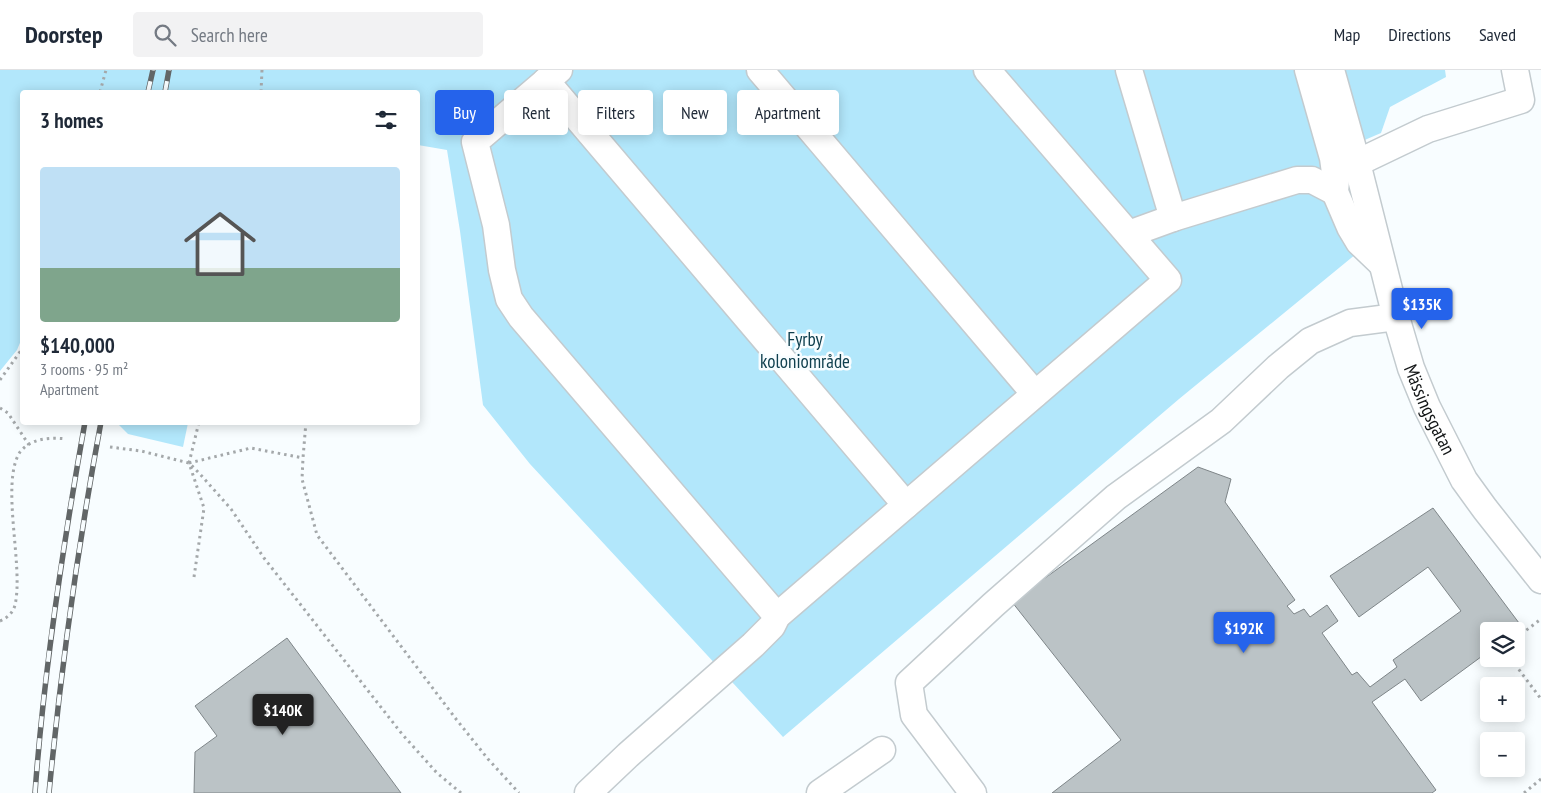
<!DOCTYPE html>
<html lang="en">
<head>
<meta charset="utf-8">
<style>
  :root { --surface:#fff; --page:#f2f2f3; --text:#1f2937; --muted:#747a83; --line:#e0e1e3; --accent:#2563eb }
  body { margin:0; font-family:"PT Sans Narrow",sans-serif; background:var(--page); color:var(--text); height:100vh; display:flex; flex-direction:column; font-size:19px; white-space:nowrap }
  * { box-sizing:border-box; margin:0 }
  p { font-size:16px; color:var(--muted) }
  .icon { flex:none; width:28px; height:28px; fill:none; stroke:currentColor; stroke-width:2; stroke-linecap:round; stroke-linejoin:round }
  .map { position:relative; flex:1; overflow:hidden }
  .panel { position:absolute; left:20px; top:20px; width:400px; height:335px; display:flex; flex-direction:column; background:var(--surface); border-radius:5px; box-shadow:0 2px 12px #0003 }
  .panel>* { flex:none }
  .hud { position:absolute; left:435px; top:20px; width:475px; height:45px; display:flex; gap:10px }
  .controls { position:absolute; left:1480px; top:552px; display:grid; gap:10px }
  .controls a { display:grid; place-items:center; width:45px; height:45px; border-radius:5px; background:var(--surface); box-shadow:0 2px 12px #0003; font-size:25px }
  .price { position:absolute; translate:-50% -42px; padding:0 11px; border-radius:5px; background:var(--accent); color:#fff; font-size:16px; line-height:32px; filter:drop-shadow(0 1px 2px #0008) }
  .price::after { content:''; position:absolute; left:50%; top:30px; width:15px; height:11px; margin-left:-8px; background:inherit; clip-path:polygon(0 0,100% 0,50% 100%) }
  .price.active { background:#222; color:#fff }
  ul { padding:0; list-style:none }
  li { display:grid; align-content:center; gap:10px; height:265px; padding:0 20px }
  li+li { border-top:1px solid var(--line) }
  li span { display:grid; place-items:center; height:155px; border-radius:5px; color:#555 }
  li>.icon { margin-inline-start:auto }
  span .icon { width:90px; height:90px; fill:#fffc; stroke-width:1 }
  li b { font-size:21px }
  h2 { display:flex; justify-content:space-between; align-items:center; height:60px; padding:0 20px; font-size:21px }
  .chip { padding:0 18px; border-radius:5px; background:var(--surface); box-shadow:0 2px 12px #0003; font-size:18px; line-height:45px }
  .chip.active { background:var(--accent); color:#fff }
  header { display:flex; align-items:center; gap:30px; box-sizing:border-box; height:70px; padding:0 25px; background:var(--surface); border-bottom:1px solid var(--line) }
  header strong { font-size:24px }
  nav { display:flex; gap:28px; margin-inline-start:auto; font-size:18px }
  .search { width:350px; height:45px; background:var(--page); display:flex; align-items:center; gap:12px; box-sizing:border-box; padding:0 18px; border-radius:5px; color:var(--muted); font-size:19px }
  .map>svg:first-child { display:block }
  .green { fill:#b2e7fb }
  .building { fill:#bbc3c6; stroke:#7e8588 }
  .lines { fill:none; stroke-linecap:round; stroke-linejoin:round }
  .minor-casing { stroke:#c3cbcf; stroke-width:29 }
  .path { stroke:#a4a8aa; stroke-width:3; stroke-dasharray:2.5 4; stroke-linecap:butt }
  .minor { stroke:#fff; stroke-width:26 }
  .rail-casing { stroke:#626667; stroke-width:5.5 }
  .rail { stroke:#f8fdff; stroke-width:4; stroke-dasharray:11; stroke-linecap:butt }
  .labels { text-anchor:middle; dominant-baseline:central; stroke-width:5; stroke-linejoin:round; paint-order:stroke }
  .park-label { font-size:19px; fill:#10404f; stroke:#f8fdff }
  .street-label { font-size:19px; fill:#121516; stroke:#f8fdff }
</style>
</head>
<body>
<header>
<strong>Doorstep</strong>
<div class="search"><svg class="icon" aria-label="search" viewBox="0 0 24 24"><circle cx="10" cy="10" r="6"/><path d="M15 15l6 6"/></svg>Search here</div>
<nav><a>Map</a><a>Directions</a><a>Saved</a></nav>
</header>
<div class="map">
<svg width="1541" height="723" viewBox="0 0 1541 723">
  <rect width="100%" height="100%" fill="#f8fdff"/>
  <g class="green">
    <path d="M0 0H1314L1356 184 1179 329 783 667 530 394 483 335 460 161 447 80 418 75V22H22V268L17 280 0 301Z"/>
    <path d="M1341 0H1445L1446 7 1390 37 1381 63 1360 72Z"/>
    <path d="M117 353H188L183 377 128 364Z"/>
  </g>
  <g class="building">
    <path d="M1198 397 1231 409 1225 432 1295 530 1287 536 1294 544 1304 539 1310 547 1327 535 1338 551 1322 563 1352 605 1357 602 1370 617 1397 597 1393 590 1461 541 1428 497 1359 547 1330 506 1433 438 1522 557 1515 561H1489V581L1421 631 1405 609 1372 632 1436 720 1432 723H1052L1121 670 1012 532Z"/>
    <path d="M287 568 401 723H194L195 682 217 666 195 636Z"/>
  </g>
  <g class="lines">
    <g class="minor-casing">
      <g id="minor">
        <path d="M559 0 475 72 496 155 502 200 509 229 521 247 777 546"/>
        <path d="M760 0 1035 324"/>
        <path d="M1129 0 1173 148"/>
        <path d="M1308 0 1333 88 1336 110 1335 122 1350 157 1359 172 1381 193"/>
        <path id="s1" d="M1331 0 1357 93 1396 247 1411 298 1427 337 1464 410 1485 439 1541 510"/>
        <path d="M546 11 906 435"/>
        <path d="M1357 93 1428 59 1521 30 1515 0"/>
        <path d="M1129 164 1173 148 1297 110H1312L1335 122"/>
        <path d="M588 723 628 685 753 575 772 556 777 546 1168 210 987 0"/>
        <path d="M820 723 882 680"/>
        <path d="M973 723 914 645 909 613 993 535 1116 427 1221 351 1278 297 1310 271 1350 253 1396 247"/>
      </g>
    </g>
    <g class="path">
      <path d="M100 22 106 0"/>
      <path d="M261 22 262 0"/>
      <path d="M0 310 22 279"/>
      <path d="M0 338 8 343 29 375"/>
      <path d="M306 352 303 388 302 409 317 465 456 649 488 689 519 723"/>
      <path d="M110 377 141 381 189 393 200 404 231 439 264 488 402 664 437 703 461 723"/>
      <path d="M189 393 251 378 303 388"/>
      <path d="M194 507 204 438 189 393 199 352"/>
      <path d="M0 551C7 548 13 543 15 535 24 496 0 413 20 382 31 368 51 367 66 369"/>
      <path d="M1516 568 1541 549"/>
      <path d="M1511 589 1541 629"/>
      <path d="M1524 723 1541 709"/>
    </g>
    <use href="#minor" class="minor"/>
    <g class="rail-casing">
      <g id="rail">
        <path d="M148 22 153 0"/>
        <path d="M165 22 169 0"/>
        <path d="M35 723C44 599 63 475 85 352"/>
        <path d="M49 723C61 598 78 475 101 352"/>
      </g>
    </g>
    <use href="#rail" class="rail"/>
  </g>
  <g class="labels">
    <g class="park-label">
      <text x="805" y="269">Fyrby<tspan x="805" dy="22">koloniområde</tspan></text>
    </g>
    <g class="street-label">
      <text stroke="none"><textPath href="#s1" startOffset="354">Mässingsgatan</textPath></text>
    </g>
  </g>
</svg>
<div class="controls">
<a><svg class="icon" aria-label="layers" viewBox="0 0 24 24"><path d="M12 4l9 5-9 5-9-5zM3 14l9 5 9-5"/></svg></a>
<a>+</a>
<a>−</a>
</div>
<b class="price" style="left:1422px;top:260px">$135K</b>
<b class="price" style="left:1244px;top:584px">$192K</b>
<b class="price active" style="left:283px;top:666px">$140K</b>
<div class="hud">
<a class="chip active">Buy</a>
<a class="chip">Rent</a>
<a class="chip">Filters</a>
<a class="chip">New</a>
<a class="chip">Apartment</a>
</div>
<section class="panel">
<h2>3 homes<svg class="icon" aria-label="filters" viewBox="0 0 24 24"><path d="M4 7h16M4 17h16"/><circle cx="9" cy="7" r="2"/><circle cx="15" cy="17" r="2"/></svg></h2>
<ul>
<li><span style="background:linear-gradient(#bfe0f5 65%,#7fa58c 0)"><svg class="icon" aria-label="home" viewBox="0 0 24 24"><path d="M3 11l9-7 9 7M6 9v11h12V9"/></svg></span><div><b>$140,000</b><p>3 rooms · 95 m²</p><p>Apartment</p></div></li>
</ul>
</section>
</div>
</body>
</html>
